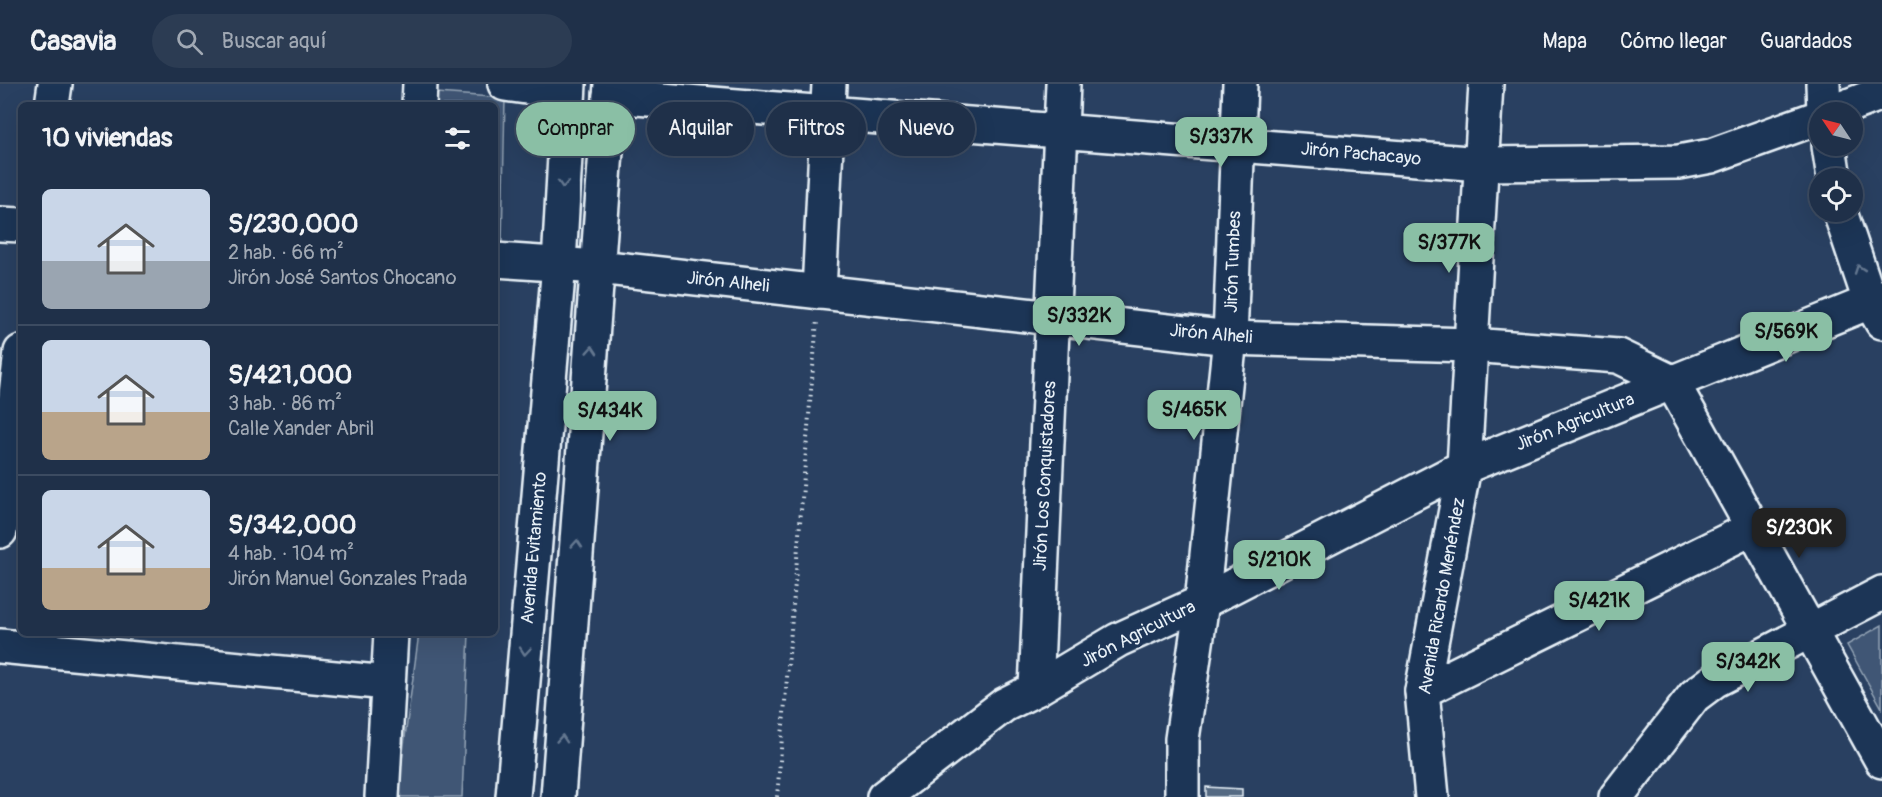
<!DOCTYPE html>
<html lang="es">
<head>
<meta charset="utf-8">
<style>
  :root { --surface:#1f3049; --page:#2c3c53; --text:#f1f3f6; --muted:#a1a9b4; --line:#3c4b61; --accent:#8abfa5 }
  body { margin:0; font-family:Pangolin,sans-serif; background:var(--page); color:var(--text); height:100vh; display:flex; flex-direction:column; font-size:22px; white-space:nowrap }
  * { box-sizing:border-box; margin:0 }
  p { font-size:20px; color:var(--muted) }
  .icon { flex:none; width:33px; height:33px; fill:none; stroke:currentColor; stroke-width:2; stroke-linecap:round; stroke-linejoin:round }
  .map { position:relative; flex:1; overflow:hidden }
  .panel { position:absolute; left:18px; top:18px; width:480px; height:534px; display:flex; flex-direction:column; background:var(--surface); border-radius:9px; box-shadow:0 6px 24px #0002,0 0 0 2px var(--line) }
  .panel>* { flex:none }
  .banner { position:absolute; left:516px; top:18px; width:570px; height:54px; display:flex; gap:12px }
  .needle { width:39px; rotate:305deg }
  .tools { position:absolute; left:1809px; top:18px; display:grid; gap:12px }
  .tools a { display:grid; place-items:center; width:54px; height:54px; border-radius:50%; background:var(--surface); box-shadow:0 6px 24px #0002,0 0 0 2px var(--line); font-size:30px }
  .price { position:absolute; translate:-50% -51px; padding:0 14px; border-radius:12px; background:var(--accent); color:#111; font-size:20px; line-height:39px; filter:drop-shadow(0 2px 3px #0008) }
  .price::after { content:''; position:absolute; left:50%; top:36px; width:18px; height:14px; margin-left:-9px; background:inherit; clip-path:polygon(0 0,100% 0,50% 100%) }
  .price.selected { background:#222; color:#fff }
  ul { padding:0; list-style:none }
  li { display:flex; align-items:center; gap:18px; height:150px; padding:0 24px }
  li+li { border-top:2px solid var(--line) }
  li span { display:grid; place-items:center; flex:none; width:168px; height:120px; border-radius:9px; color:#555 }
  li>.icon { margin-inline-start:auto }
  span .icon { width:72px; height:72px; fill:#fffc; stroke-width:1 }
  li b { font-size:26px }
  h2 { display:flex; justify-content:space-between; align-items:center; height:72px; padding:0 24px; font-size:26px }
  .pill { padding:0 21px; border-radius:27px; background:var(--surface); box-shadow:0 6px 24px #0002,0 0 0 2px var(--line); font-size:21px; line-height:54px }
  .pill.selected { background:var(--accent); color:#111 }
  header { display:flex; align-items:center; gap:36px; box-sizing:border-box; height:84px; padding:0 30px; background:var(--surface); border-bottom:2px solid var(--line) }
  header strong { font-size:28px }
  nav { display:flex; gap:33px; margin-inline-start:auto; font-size:21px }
  .search { width:420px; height:54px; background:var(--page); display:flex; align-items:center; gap:15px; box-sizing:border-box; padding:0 21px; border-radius:33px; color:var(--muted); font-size:22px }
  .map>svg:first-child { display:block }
  .green { fill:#415774; stroke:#94a4b6; stroke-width:1.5 }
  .building { fill:#556a83; stroke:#e8f1f8; stroke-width:1.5 }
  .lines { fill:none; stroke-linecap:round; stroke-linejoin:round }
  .minor-casing { stroke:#e8f1f8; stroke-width:38 }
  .path { stroke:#e8f1f8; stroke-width:4; stroke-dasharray:1.5 4.5; stroke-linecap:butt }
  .minor { stroke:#1d3557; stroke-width:33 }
  .oneway { stroke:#64778f }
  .labels { text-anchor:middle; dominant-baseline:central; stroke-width:6; stroke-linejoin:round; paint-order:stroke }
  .street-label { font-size:18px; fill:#e8f1f8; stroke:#1d3557 }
</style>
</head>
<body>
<header>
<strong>Casavia</strong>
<div class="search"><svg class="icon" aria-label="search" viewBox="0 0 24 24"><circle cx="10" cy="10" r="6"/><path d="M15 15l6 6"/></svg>Buscar aquí</div>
<nav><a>Mapa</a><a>Cómo llegar</a><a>Guardados</a></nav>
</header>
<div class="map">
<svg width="1882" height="713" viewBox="0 0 1882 713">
  <rect width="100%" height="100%" fill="#294061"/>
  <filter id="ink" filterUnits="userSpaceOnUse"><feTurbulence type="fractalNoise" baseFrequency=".0167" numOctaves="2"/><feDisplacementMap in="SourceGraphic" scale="12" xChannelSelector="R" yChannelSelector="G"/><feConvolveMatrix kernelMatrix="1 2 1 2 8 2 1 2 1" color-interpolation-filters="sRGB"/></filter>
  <g filter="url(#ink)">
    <g class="green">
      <path d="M437 9 505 14 502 161 495 160V21H436Z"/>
      <path d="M1882 541V624L1847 561Z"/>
      <path d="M419 549H469L462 713H397Z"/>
    </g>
    <path class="building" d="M1206 703 1242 705V713H1206Z"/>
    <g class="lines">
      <g class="minor-casing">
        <g id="minor">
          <path d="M505 0 568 9"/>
          <path d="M1823 0 1824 28"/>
          <path d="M610 12 1481 80 1679 78 1711 72 1820 33"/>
          <path d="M52 21 55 0"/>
          <path d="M419 21 420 0"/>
          <path d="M1832 28 1882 9"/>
          <path d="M1829 62 1834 94"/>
          <path d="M1840 128 1870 217 1882 238"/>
          <path d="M0 140 21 141"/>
          <path d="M495 176 598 183 1230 254 1471 261 1618 272 1672 298"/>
          <path d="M819 208 829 0"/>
          <path d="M1672 298 1882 677"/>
          <path d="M0 447 21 268"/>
          <path d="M0 562 388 599"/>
          <path d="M1036 605 1063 0"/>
          <path d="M1422 607 1753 444"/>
          <path d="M382 713 391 549"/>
          <path d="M513 713 559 180 569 0"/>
          <path d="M558 713 611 0"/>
          <path d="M884 713 1004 621 1036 605 1118 556 1202 518 1464 383 1882 213"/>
          <path d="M1182 713V655L1202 518 1230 254 1240 0"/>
          <path d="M1432 713 1422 607 1464 383 1486 0"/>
          <path d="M1616 713 1694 612 1714 597 1882 509"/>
        </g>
      </g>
      <path class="path" d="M777 713 817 236"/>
      <use href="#minor" class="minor"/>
    </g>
    <defs><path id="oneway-chevron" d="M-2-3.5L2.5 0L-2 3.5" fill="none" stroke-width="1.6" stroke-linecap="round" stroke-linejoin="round" transform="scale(1.5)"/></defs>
    <g class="oneway">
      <use href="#oneway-chevron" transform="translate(563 100) rotate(93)"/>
      <use href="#oneway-chevron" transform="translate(1859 185) rotate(-109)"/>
      <use href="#oneway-chevron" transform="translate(592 266) rotate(-86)"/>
      <use href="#oneway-chevron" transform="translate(577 460) rotate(-86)"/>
      <use href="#oneway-chevron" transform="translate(525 567) rotate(95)"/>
      <use href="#oneway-chevron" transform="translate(562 655) rotate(-86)"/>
    </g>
  </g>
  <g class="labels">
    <g class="street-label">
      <text transform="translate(1361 70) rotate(5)">Jirón Pachacayo</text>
      <text transform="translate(1233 178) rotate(-88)">Jirón Tumbes</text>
      <text transform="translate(728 198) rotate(6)">Jirón Alheli</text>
      <text transform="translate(1211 250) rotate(5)">Jirón Alheli</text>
      <text transform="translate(1575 338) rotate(-22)">Jirón Agricultura</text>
      <text transform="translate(1045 392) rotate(-87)">Jirón Los Conquistadores</text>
      <text transform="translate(534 464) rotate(-85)">Avenida Evitamiento</text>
      <text transform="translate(1442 512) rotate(-80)">Avenida Ricardo Menéndez</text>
      <text transform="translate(1138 550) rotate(-27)">Jirón Agricultura</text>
    </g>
  </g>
</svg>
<div class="tools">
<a><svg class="needle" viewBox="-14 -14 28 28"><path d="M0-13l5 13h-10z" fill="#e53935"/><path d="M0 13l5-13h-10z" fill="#a1a9b4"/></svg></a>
<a><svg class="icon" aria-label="locate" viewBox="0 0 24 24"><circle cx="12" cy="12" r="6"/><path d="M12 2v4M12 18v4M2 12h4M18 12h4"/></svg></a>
</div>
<b class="price" style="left:1221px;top:84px">S/337K</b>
<b class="price" style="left:1449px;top:190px">S/377K</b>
<b class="price" style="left:1079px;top:263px">S/332K</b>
<b class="price" style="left:1786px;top:279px">S/569K</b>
<b class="price" style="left:1194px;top:357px">S/465K</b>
<b class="price" style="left:610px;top:358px">S/434K</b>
<b class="price selected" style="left:1799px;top:475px">S/230K</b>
<b class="price" style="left:1279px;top:507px">S/210K</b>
<b class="price" style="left:1599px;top:548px">S/421K</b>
<b class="price" style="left:1748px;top:609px">S/342K</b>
<div class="banner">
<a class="pill selected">Comprar</a>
<a class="pill">Alquilar</a>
<a class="pill">Filtros</a>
<a class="pill">Nuevo</a>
</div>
<section class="panel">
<h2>10 viviendas<svg class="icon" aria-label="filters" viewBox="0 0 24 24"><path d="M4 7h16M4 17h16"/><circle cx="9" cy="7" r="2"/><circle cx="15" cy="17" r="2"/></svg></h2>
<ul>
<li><span style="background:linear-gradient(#c9d6e8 60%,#9aa5b1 0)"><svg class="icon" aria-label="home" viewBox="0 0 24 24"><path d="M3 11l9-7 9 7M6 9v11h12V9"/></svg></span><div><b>S/230,000</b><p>2 hab. · 66 m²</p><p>Jirón José Santos Chocano</p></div></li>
<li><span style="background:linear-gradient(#c9d6e8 60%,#b9a48a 0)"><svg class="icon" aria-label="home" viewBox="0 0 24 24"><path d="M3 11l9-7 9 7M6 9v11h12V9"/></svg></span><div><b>S/421,000</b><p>3 hab. · 86 m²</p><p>Calle Xander Abril</p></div></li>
<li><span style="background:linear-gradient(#c9d6e8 65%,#b9a48a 0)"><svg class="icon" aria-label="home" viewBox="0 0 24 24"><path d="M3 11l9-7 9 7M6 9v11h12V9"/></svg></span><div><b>S/342,000</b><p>4 hab. · 104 m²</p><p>Jirón Manuel Gonzales Prada</p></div></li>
</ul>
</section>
</div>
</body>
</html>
